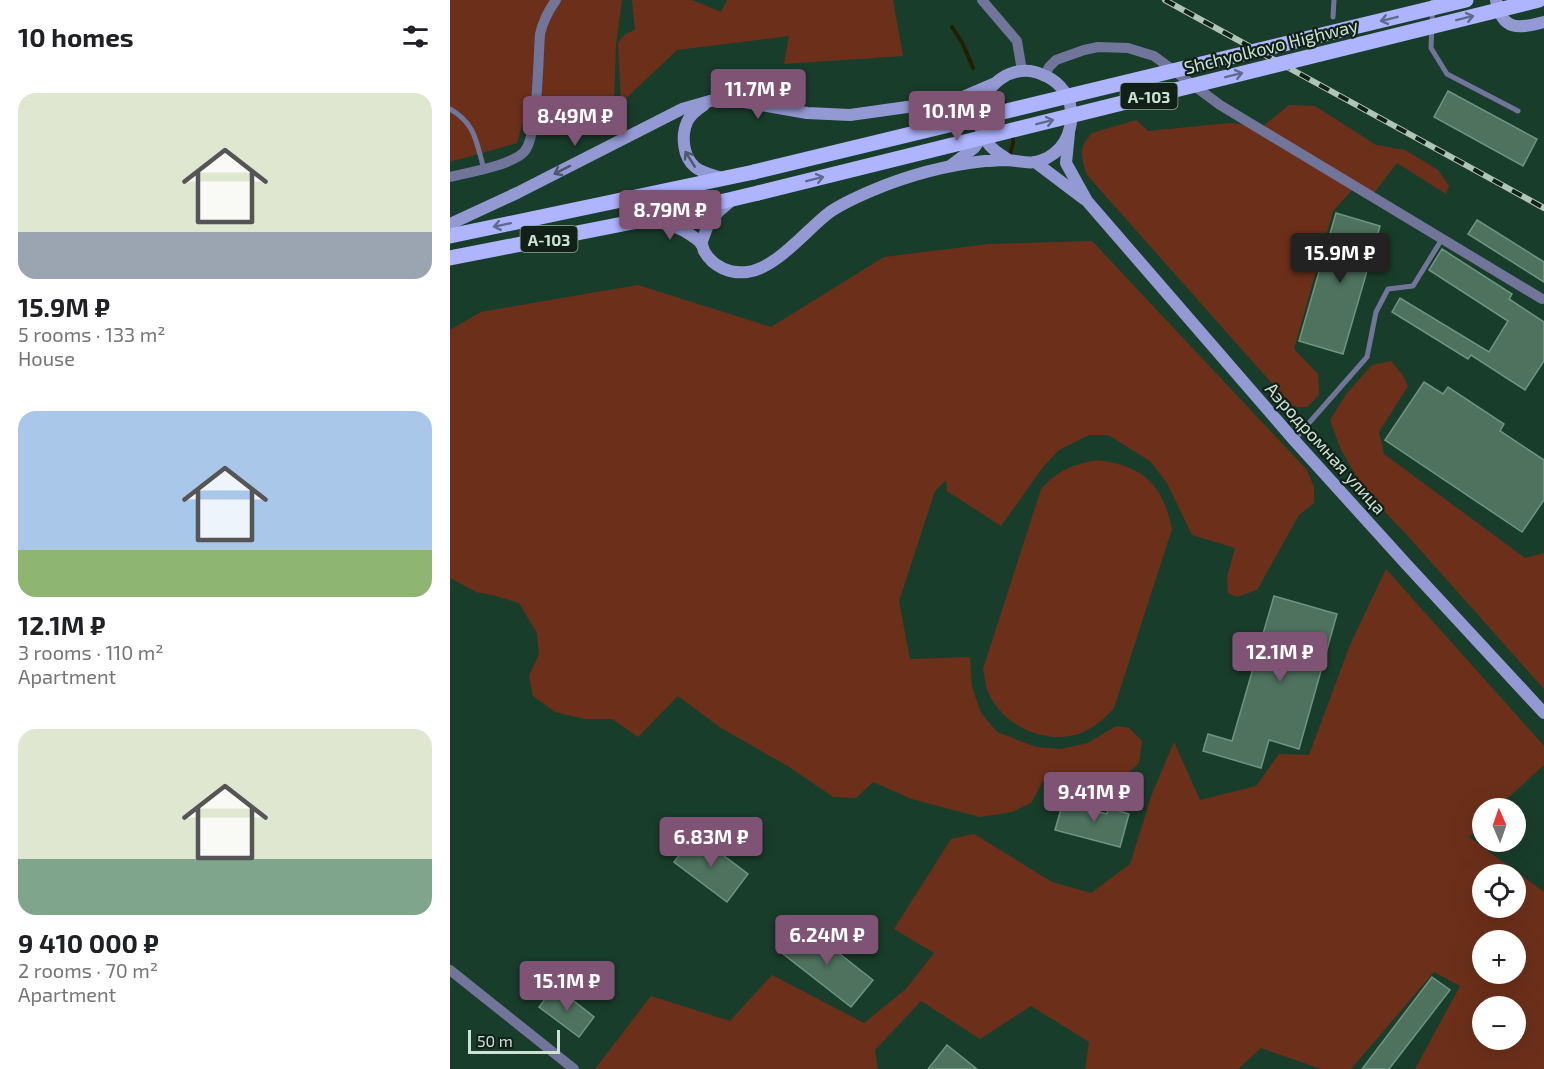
<!DOCTYPE html>
<html lang="en">
<head>
<meta charset="utf-8">
<style>
  :root { --surface:#fff; --page:#f6f6f6; --text:#202124; --muted:#757577; --accent:#7f5374 }
  body { margin:0; font-family:"Exo 2",sans-serif; background:var(--page); color:var(--text); height:100vh; display:flex; flex-direction:column; font-size:22px; white-space:nowrap }
  * { box-sizing:border-box; margin:0 }
  p { font-size:20px; color:var(--muted) }
  .icon { flex:none; width:33px; height:33px; fill:none; stroke:currentColor; stroke-width:2; stroke-linecap:round; stroke-linejoin:round }
  .map { position:relative; flex:1; overflow:hidden }
  .drawer { display:flex; flex-direction:column; background:var(--surface); width:450px }
  .drawer>* { flex:none }
  .needle { width:39px; rotate:358deg }
  .controls { position:absolute; left:1022px; top:798px; display:grid; gap:12px }
  .controls a { display:grid; place-items:center; width:54px; height:54px; border-radius:50%; background:var(--surface); box-shadow:0 6px 24px #0002; font-size:30px }
  .scale { position:absolute; left:18px; bottom:15px; width:92px; box-sizing:border-box; padding-left:6px; border:3px solid #cde1d5; border-top:0; font-size:16px; line-height:21px; white-space:nowrap; color:#cde1d5; -webkit-text-stroke:4px #112018; paint-order:stroke }
  .price { position:absolute; translate:-50% -51px; padding:0 14px; border-radius:6px; background:var(--accent); color:#fff; font-size:20px; line-height:39px; filter:drop-shadow(0 2px 3px #0008) }
  .price::after { content:''; position:absolute; left:50%; top:36px; width:18px; height:14px; margin-left:-9px; background:inherit; clip-path:polygon(0 0,100% 0,50% 100%) }
  .price.active { background:#222; color:#fff }
  ul { padding:0; list-style:none }
  li { display:grid; align-content:center; gap:12px; height:318px; padding:0 18px }
  li span { display:grid; place-items:center; height:186px; border-radius:18px; color:#555 }
  li>.icon { margin-inline-start:auto }
  span .icon { width:108px; height:108px; fill:#fffc; stroke-width:1 }
  li b { font-size:26px }
  h2 { display:flex; justify-content:space-between; align-items:center; height:72px; padding:0 18px; font-size:26px }
  main { display:flex; flex:1; min-height:0 }
  .map>svg:first-child { display:block }
  .green { fill:#6c301a; fill-rule:evenodd }
  .lines { fill:none; stroke-linecap:round; stroke-linejoin:round }
  .stream { stroke:#241e00; stroke-width:4 }
  .building { fill:#4e725e; stroke:#6f947f; stroke-width:1.5 }
  .lane { stroke:#717599; stroke-width:5 }
  .street { stroke:#717599; stroke-width:10 }
  .secondary { stroke:#9399d2; stroke-width:12 }
  .primary { stroke:#aeb4fe; stroke-width:15 }
  .rail-casing { stroke:#aec5b8; stroke-width:6 }
  .rail { stroke:#112018; stroke-width:4; stroke-dasharray:11; stroke-linecap:butt }
  .primary-bridge { stroke:#aeb4fe; stroke-width:15 }
  .oneway { stroke:#606a8b }
  .oneway2 { stroke:#4c566c }
  .labels { text-anchor:middle; dominant-baseline:central; stroke-width:4.5; stroke-linejoin:round; paint-order:stroke }
  .shield { fill:#112018; stroke:#95a79c; stroke-width:1.5 }
  .shield-label { font-size:16px; font-weight:bold; fill:#cde1d5 }
  .street-label { font-size:18px; fill:#cde1d5; stroke:#112018 }
</style>
</head>
<body>
<main>
<section class="drawer">
<h2>10 homes<svg class="icon" aria-label="filters" viewBox="0 0 24 24"><path d="M4 7h16M4 17h16"/><circle cx="9" cy="7" r="2"/><circle cx="15" cy="17" r="2"/></svg></h2>
<ul>
<li><span style="background:linear-gradient(#dfe7d0 75%,#9aa5b1 0)"><svg class="icon" aria-label="home" viewBox="0 0 24 24"><path d="M3 11l9-7 9 7M6 9v11h12V9"/></svg></span><div><b>15.9M ₽</b><p>5 rooms · 133 m²</p><p>House</p></div></li>
<li><span style="background:linear-gradient(#a9c7e8 75%,#8fb573 0)"><svg class="icon" aria-label="home" viewBox="0 0 24 24"><path d="M3 11l9-7 9 7M6 9v11h12V9"/></svg></span><div><b>12.1M ₽</b><p>3 rooms · 110 m²</p><p>Apartment</p></div></li>
<li><span style="background:linear-gradient(#dfe7d0 70%,#7fa58c 0)"><svg class="icon" aria-label="home" viewBox="0 0 24 24"><path d="M3 11l9-7 9 7M6 9v11h12V9"/></svg></span><div><b>9 410 000 ₽</b><p>2 rooms · 70 m²</p><p>Apartment</p></div></li>
</ul>
</section>
<div class="map">
<svg width="1094" height="1069" viewBox="0 0 1094 1069">
  <rect width="100%" height="100%" fill="#193d2b"/>
  <g class="green">
    <path d="M0 0H172L166 44 164 102 78 104 67 143 0 162Z"/>
    <path d="M182 0H242L271 12 277 0H443L453 56 334 64 339 36 227 50 171 103 168 43 175 34 185 30Z"/>
    <path d="M839 105 865 106 926 145 955 150 988 170 999 186 996 194 947 163 920 198 904 188 883 211 844 349 868 374 869 395 857 407H848L841 405 637 175C631 158 628 147 642 133L686 120 698 131 780 123 812 127Z"/>
    <path d="M642 241 857 470 864 487V503L849 515 807 590 787 597 778 593 777 577 785 548 742 535 717 483 700 461 658 435H639L609 450 593 467 551 526 497 491 496 480 485 491 449 601 460 659 520 657 522 687 531 713 547 732 586 747 611 749 638 743 666 726 679 728 692 741 689 763 675 776 634 787 593 781 581 803 562 812 530 817 462 799 423 782 406 798 383 797 341 768 271 728 228 696 188 737 162 719H135L105 712 83 696 79 676 89 654 87 633 69 603 46 596 26 592 0 578V330L31 312 188 285 321 327 434 257 539 244Z"/>
    <path d="M941 361 952 374 958 386 929 432 934 454 1075 558 1094 553V689L956 534 915 491 891 450 880 420 897 393 922 365Z"/>
    <path d="M648 460C694 467 712 483 722 529L664 708C655 718 644 728 631 733 595 746 553 726 538 692 535 685 535 676 533 669L591 489C610 469 621 465 648 460Z"/>
    <path d="M936 569 1094 746V765L1047 808H1032V824L1019 837 1094 892V1069H965L1010 986 984 972 901 1069H871L811 1048 788 1069H635L639 1042 581 1006 530 1039 471 1001 425 1050 428 1069H145L201 996 280 1021 322 975 414 1023 456 989 484 953 444 929 501 839 524 834 602 882 641 893 680 864 702 794 724 742 750 800 806 786 829 754 859 755 900 645ZM1032 874H1065V908H1032ZM1032 940H1065V974H1032ZM1032 1006H1065V1040H1032Z"/>
  </g>
  <g class="lines">
    <g class="stream">
      <path d="M502 27 513 44 523 68"/>
      <path d="M551 95 556 107"/>
      <path d="M560 154 563 143V134"/>
    </g>
  </g>
  <g class="building">
    <path d="M998 91 1087 139 1073 166 984 117Z"/>
    <path d="M886 213 930 226 893 354 849 341Z"/>
    <path d="M1027 220 1094 262V282L1018 234Z"/>
    <path d="M992 249 1062 294 1059 299 1094 322V361L1075 390 1021 355 1018 359 942 312 950 298 1039 352 1058 321 979 270Z"/>
    <path d="M974 382 993 394 998 387 1054 424 1050 431 1094 460V500L1072 532 935 440Z"/>
    <path d="M824 596 887 614 849 749 819 740 811 768 753 751 758 734 782 741Z"/>
    <path d="M661 797 672 800 669 811 679 814 670 847 605 830 613 802 657 814Z"/>
    <path d="M245 834 298 874 277 902 224 862Z"/>
    <path d="M353 925 423 980 401 1007 332 953Z"/>
    <path d="M982 977 1000 990 939 1069H912Z"/>
    <path d="M105 986 144 1017 129 1037 89 1007Z"/>
    <path d="M497 1045 527 1069H478Z"/>
  </g>
  <g class="lines">
    <g class="lane">
      <path d="M983 0 981 48 997 74 1068 111"/>
      <path d="M883 17 884 0"/>
      <path d="M0 109C26 124 26 142 34 169"/>
      <path d="M844 440 917 357 926 312 938 289 963 286 992 239"/>
    </g>
    <g class="street">
      <path d="M532 0 567 41 572 71"/>
      <path d="M595 75 599 67 606 60 634 50 648 47 678 48 704 56 770 105 1092 299"/>
      <path d="M0 177C19 172 60 166 74 152 88 138 88 57 90 34 93 21 98 11 106 0"/>
      <path d="M0 970 124 1069"/>
    </g>
    <g class="secondary">
      <path d="M1046 0C1052 31 1068 29 1094 22"/>
      <path d="M499 103 516 108 529 117"/>
      <path d="M254 105C248 109 240 115 237 122 231 136 233 157 245 167 252 173 263 175 272 178"/>
      <path d="M619 133 616 163 637 201 844 440 957 565 1094 713"/>
      <path d="M585 162 634 199"/>
      <path d="M500 166 524 148 533 135"/>
      <path d="M198 219C210 223 225 225 236 232 241 235 247 239 251 243 253 245 253 249 254 251 263 267 280 274 297 272 326 269 357 229 380 212 393 203 407 197 421 191 456 176 497 165 535 161 542 161 550 160 557 160 574 161 580 166 597 158 618 147 624 125 620 104 617 91 605 79 593 75 587 72 578 70 571 71 542 74 521 108 533 135 538 147 548 153 559 160"/>
      <path d="M0 224 67 193 232 109 260 101 277 99 357 113 400 115 457 107 499 103 543 84"/>
      <path d="M251 244 258 225 268 212 282 200"/>
    </g>
    <g class="primary">
      <path d="M0 236 304 172"/>
      <path d="M0 258 198 219 308 193"/>
    </g>
    <g class="rail-casing">
      <path id="rail" d="M715 0 1094 208"/>
    </g>
    <use href="#rail" class="rail"/>
    <g class="primary-bridge">
      <path d="M304 172 1016 0"/>
      <path d="M308 193 1089 0"/>
    </g>
  </g>
  <defs><path id="oneway-shaft" d="M-6 0H5M1.5-3L5.5 0L1.5 3" fill="none" stroke-width="1.6" stroke-linecap="round" stroke-linejoin="round" transform="scale(1.5)"/></defs>
  <g class="oneway">
    <use href="#oneway-shaft" transform="translate(1015 18) rotate(-14)"/>
    <use href="#oneway-shaft" transform="translate(939 19) rotate(166)"/>
    <use href="#oneway-shaft" transform="translate(784 75) rotate(-14)"/>
    <use href="#oneway-shaft" transform="translate(595 122) rotate(-14)"/>
    <use href="#oneway-shaft" transform="translate(365 179) rotate(-14)"/>
    <use href="#oneway-shaft" transform="translate(52 225) rotate(168)"/>
  </g>
  <g class="oneway2">
    <use href="#oneway-shaft" transform="translate(240 159) rotate(-122)"/>
    <use href="#oneway-shaft" transform="translate(112 170) rotate(153)"/>
  </g>
  <g class="labels">
    <g class="shield">
      <rect x="670.5" y="83" width="57" height="26" rx="4.5"/>
      <rect x="70.5" y="226" width="57" height="26" rx="4.5"/>
    </g>
    <g class="shield-label">
      <text x="699" y="96">А-103</text>
      <text x="99" y="239">А-103</text>
    </g>
    <g class="street-label">
      <text transform="translate(821 46) rotate(-14)">Shchyolkovo Highway</text>
      <text transform="translate(876 448) rotate(48)">Аэродромная улица</text>
    </g>
  </g>
</svg>
<div class="controls">
<a><svg class="needle" viewBox="-14 -14 28 28"><path d="M0-13l5 13h-10z" fill="#e53935"/><path d="M0 13l5-13h-10z" fill="#757577"/></svg></a>
<a><svg class="icon" aria-label="locate" viewBox="0 0 24 24"><circle cx="12" cy="12" r="6"/><path d="M12 2v4M12 18v4M2 12h4M18 12h4"/></svg></a>
<a>+</a>
<a>−</a>
</div>
<div class="scale">50 m</div>
<b class="price" style="left:308px;top:120px">11.7M ₽</b>
<b class="price" style="left:507px;top:142px">10.1M ₽</b>
<b class="price" style="left:125px;top:147px">8.49M ₽</b>
<b class="price" style="left:220px;top:241px">8.79M ₽</b>
<b class="price active" style="left:890px;top:284px">15.9M ₽</b>
<b class="price" style="left:830px;top:683px">12.1M ₽</b>
<b class="price" style="left:644px;top:823px">9.41M ₽</b>
<b class="price" style="left:261px;top:868px">6.83M ₽</b>
<b class="price" style="left:377px;top:966px">6.24M ₽</b>
<b class="price" style="left:117px;top:1012px">15.1M ₽</b>
</div>
</main>
</body>
</html>
